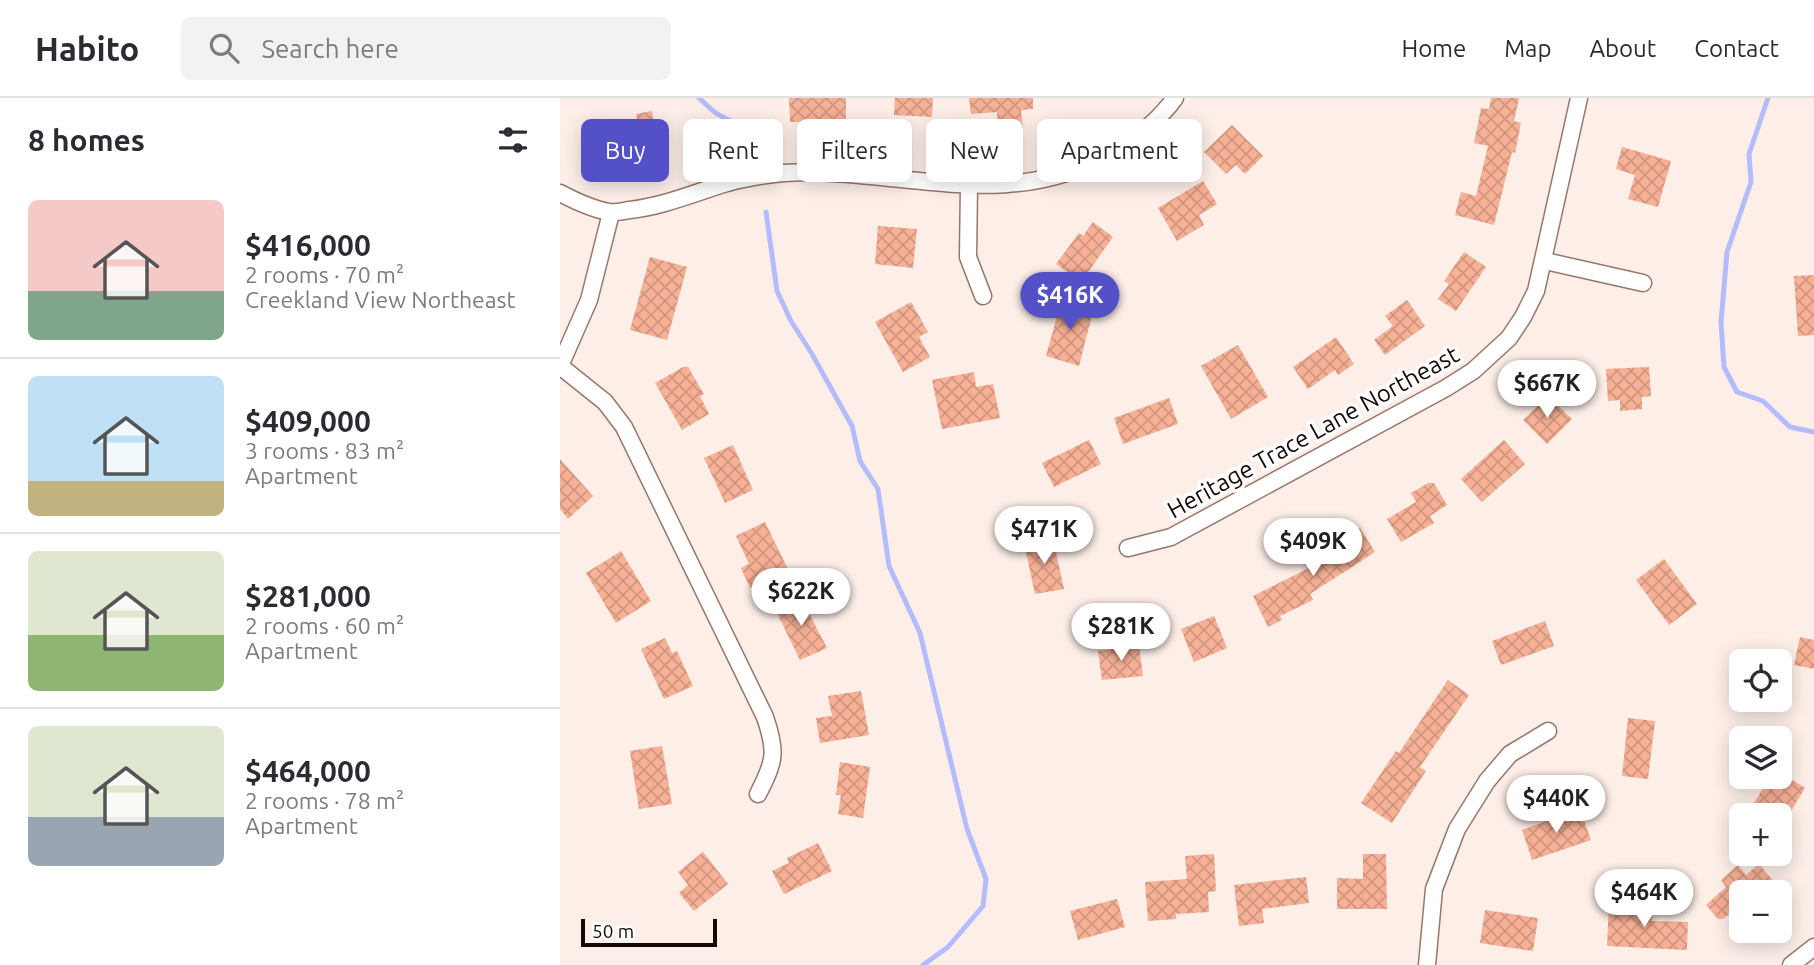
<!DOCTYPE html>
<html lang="en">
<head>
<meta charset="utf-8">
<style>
  :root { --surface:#fff; --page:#f2f2f3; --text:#2b2b33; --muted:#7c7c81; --line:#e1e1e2; --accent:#5450c7 }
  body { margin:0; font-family:Ubuntu,sans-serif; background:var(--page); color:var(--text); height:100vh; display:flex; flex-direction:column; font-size:26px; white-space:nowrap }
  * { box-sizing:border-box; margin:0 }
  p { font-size:23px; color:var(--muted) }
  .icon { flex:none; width:38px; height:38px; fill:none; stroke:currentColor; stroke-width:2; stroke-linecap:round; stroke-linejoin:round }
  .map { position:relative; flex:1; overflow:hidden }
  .drawer { display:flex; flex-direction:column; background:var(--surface); width:560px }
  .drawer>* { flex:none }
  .top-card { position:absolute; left:21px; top:21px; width:665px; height:63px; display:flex; gap:14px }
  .fabs { position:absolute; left:1169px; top:551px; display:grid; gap:14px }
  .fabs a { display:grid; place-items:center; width:63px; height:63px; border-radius:10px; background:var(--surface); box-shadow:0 4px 18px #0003; font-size:35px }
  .scale { position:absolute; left:21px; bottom:18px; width:136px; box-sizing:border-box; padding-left:7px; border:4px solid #150906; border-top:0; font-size:19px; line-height:24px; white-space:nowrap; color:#150906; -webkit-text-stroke:5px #fff; paint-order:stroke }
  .price { position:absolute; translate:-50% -60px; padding:0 16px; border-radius:24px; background:#fff; color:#222; font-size:23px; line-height:46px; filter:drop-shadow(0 2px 4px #0008) }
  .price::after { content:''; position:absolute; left:50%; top:42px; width:21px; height:16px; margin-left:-10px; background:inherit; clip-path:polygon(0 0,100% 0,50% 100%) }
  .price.current { background:var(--accent); color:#fff }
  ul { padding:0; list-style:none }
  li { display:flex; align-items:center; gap:21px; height:175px; padding:0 28px }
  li+li { border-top:2px solid var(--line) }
  li span { display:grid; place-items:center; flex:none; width:196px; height:140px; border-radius:10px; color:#555 }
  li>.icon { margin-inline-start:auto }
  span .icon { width:84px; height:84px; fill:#fffc; stroke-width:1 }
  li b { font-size:30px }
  h2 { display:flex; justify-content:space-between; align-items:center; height:84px; padding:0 28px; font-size:30px }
  .chip { padding:0 24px; border-radius:10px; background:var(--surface); box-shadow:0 4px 18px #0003; font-size:24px; line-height:63px }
  .chip.current { background:var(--accent); color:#fff }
  header { display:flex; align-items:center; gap:42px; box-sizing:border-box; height:98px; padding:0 35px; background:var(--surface); border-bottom:2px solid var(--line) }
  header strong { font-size:33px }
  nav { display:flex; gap:38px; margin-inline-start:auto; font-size:24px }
  .search { width:490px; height:63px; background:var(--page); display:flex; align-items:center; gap:18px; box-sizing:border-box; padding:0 24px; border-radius:10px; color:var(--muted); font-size:26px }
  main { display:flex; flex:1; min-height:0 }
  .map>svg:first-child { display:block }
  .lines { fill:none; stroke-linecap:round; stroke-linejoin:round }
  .stream { stroke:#b5bcfd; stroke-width:5 }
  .building { fill:url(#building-cross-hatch) }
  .minor-casing { stroke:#98776a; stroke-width:19 }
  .minor { stroke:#fff; stroke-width:16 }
  .labels { text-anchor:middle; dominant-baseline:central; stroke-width:7; stroke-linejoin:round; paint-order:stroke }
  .street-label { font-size:24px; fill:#150906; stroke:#fff }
</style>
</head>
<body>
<header>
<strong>Habito</strong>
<div class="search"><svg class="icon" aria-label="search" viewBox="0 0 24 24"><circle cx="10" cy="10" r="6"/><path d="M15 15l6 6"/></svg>Search here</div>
<nav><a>Home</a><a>Map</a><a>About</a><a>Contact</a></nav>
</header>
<main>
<section class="drawer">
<h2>8 homes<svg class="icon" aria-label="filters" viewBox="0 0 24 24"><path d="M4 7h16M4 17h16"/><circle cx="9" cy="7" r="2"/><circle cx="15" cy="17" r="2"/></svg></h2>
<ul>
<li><span style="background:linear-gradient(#f6c9c9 65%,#7fa58c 0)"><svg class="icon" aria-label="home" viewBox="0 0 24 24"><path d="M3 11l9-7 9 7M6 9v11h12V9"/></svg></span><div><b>$416,000</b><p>2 rooms · 70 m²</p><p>Creekland View Northeast</p></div></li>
<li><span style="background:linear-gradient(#bfe0f5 75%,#c2b280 0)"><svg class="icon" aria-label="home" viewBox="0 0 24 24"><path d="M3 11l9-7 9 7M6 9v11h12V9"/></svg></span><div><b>$409,000</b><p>3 rooms · 83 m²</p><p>Apartment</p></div></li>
<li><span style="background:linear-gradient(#dfe7d0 60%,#8fb573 0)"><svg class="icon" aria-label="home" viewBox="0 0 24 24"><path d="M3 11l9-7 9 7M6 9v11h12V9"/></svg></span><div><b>$281,000</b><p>2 rooms · 60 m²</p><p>Apartment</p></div></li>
<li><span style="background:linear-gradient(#dfe7d0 65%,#9aa5b1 0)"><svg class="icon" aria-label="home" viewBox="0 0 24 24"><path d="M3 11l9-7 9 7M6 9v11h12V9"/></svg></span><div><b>$464,000</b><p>2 rooms · 78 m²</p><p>Apartment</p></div></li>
</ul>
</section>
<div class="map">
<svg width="1254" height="867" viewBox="0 0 1254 867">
  <defs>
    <pattern id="building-cross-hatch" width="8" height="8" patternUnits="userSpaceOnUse" patternTransform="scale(1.75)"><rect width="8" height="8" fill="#f6b095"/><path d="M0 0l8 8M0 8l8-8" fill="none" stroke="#d2967f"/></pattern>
  </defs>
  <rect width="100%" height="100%" fill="#fdeee8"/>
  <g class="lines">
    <g class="stream">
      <path d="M139 0C145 5 150 11 156 15 174 27 197 29 207 49"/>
      <path d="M1208 0 1189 56 1191 84 1167 154 1161 224 1164 269 1177 294 1203 303 1230 329 1254 334"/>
      <path d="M206 114 217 193 231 223 252 256 292 328 300 363 318 391 329 468 360 535 407 731 426 781 423 808 388 849 363 867"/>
    </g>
  </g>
  <g class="building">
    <path d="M229 0H286V23L230 24Z"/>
    <path d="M335 0H373L372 19 334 17Z"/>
    <path d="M409 0H473V11L461 12 463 31 438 32 437 14 411 16Z"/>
    <path d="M931 0H959L954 23 961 25 955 55 952 54 934 127 895 117 901 94 916 98 928 48 914 45 921 10 929 11Z"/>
    <path d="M92 13 96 43 45 50 41 26 77 21 76 16Z"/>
    <path d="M672 27 703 58 685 76 676 67 666 76 644 54Z"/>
    <path d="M1062 49 1111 63 1098 109 1068 101 1075 77 1056 71Z"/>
    <path d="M643 83 657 106 639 117 644 127 617 143 598 110Z"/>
    <path d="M533 124 553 139 521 184 496 166 519 135 523 138Z"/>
    <path d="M318 128 357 131 353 170 315 166Z"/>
    <path d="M904 154 926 169 896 213 878 201 889 186 884 183Z"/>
    <path d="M90 159 127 169 107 242 70 232Z"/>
    <path d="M1254 177V237L1238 238 1234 178Z"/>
    <path d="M502 200 534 209 519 268 486 258Z"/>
    <path d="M847 202 865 228 825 257 814 242 833 228 825 218Z"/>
    <path d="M351 204 368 234 359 239 370 259 343 274 315 224Z"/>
    <path d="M776 239 794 266 778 277 775 272 748 291 733 269Z"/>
    <path d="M678 247 708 299 671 321 641 268Z"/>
    <path d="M123 269H128L144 296 140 298 149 316 122 332 95 285Z"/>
    <path d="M1089 269 1091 298 1082 299V311L1060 313V302L1048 303 1046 271Z"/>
    <path d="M414 274 416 289 433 286 440 320 382 331 372 282Z"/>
    <path d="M988 298 1012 321 987 346 963 322Z"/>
    <path d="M609 300 618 326 563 346 554 320Z"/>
    <path d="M529 342 541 366 494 389 482 365Z"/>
    <path d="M944 342 965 366 922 404 901 381Z"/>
    <path d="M173 347 193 392 165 405 144 360Z"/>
    <path d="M0 361 33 398 8 421 0 411Z"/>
    <path d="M868 385H874L887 407 870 418 874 425 841 444 827 421 856 404 851 395Z"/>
    <path d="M205 424 228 471 190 490 181 470 189 466 176 438Z"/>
    <path d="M800 430 815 454 750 496 753 502 720 518 722 522 708 529 693 498 757 466 753 460Z"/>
    <path d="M493 440 504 491 475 496 464 445Z"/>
    <path d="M61 453 91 503 56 525 26 475Z"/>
    <path d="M1104 461 1137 506 1109 527 1076 482Z"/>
    <path d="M240 498 267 550 240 562 215 511Z"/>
    <path d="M654 518 667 550 634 564 621 531Z"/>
    <path d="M985 523 994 548 941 567 932 543Z"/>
    <path d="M1240 539 1254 542V571L1234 567Z"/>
    <path d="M105 540 112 555 117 553 133 588 104 601 81 551Z"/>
    <path d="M579 548 583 578 542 582 538 553Z"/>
    <path d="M888 582 909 597 860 669 866 673 832 725 801 705 836 653 839 655Z"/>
    <path d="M301 593 309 637 260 645 256 620 272 618 268 598Z"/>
    <path d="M1068 620 1095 623 1088 681 1062 678Z"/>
    <path d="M102 648 112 706 79 711 70 653Z"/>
    <path d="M280 664 310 669 303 720 278 716 281 697H276Z"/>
    <path d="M1210 679H1228L1245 690 1228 718H1186Z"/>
    <path d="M1020 711 1031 742 972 762 962 732Z"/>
    <path d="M258 745 272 773 224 796 212 773 229 765 227 760Z"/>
    <path d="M143 754 168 786 134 813 119 795 128 787 118 774Z"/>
    <path d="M654 756 656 793 648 794 649 814 616 816V821L588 823 585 784 627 781 625 758Z"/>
    <path d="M803 756H826L827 811H777V780L803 781Z"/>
    <path d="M1199 766 1215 785 1204 794H1181V807L1163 821H1158L1146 807 1166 789 1161 782 1178 767 1186 777Z"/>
    <path d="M746 779 749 805 702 811 704 825 679 828 674 787Z"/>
    <path d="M557 801 565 829 518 842 510 813Z"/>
    <path d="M1049 805 1093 807 1092 823 1128 824 1127 852 1047 848Z"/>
    <path d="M925 812 978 820 973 853 920 845Z"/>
  </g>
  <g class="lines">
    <g class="minor-casing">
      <g id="minor">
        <path d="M409 87 408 159 423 198"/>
        <path d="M0 95C15 103 32 111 49 114 56 115 63 113 70 112 104 108 134 95 167 85 185 80 204 77 224 75 336 68 446 117 551 55 576 41 598 23 615 0"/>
        <path d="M985 163 1083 185"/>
        <path d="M0 268 45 304 64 329 205 619C217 654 215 663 198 696"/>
        <path d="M0 268 29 202 51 115"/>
        <path d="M568 450 611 439 886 290 913 273 949 240 963 219 976 193 1019 0"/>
        <path d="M867 867 874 791 897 731 927 683 950 656 988 633"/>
        <path d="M1231 867 1254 849"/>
      </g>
    </g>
    <use href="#minor" class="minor"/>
  </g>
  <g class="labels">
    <g class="street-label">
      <text transform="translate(753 334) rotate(-29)">Heritage Trace Lane Northeast</text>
    </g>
  </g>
</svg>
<div class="fabs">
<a><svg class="icon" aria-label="locate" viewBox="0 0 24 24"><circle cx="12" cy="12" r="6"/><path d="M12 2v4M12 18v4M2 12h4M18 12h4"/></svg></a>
<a><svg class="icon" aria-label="layers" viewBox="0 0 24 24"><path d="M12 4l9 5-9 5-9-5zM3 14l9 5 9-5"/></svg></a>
<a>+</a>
<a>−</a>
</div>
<div class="scale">50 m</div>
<b class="price current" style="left:510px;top:234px">$416K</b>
<b class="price" style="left:987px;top:322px">$667K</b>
<b class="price" style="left:484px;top:468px">$471K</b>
<b class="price" style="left:753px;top:480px">$409K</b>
<b class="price" style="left:241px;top:530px">$622K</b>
<b class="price" style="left:561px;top:565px">$281K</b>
<b class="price" style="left:996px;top:737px">$440K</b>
<b class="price" style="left:1084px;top:831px">$464K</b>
<div class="top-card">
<a class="chip current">Buy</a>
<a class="chip">Rent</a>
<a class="chip">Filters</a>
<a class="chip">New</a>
<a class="chip">Apartment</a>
</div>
</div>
</main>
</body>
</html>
